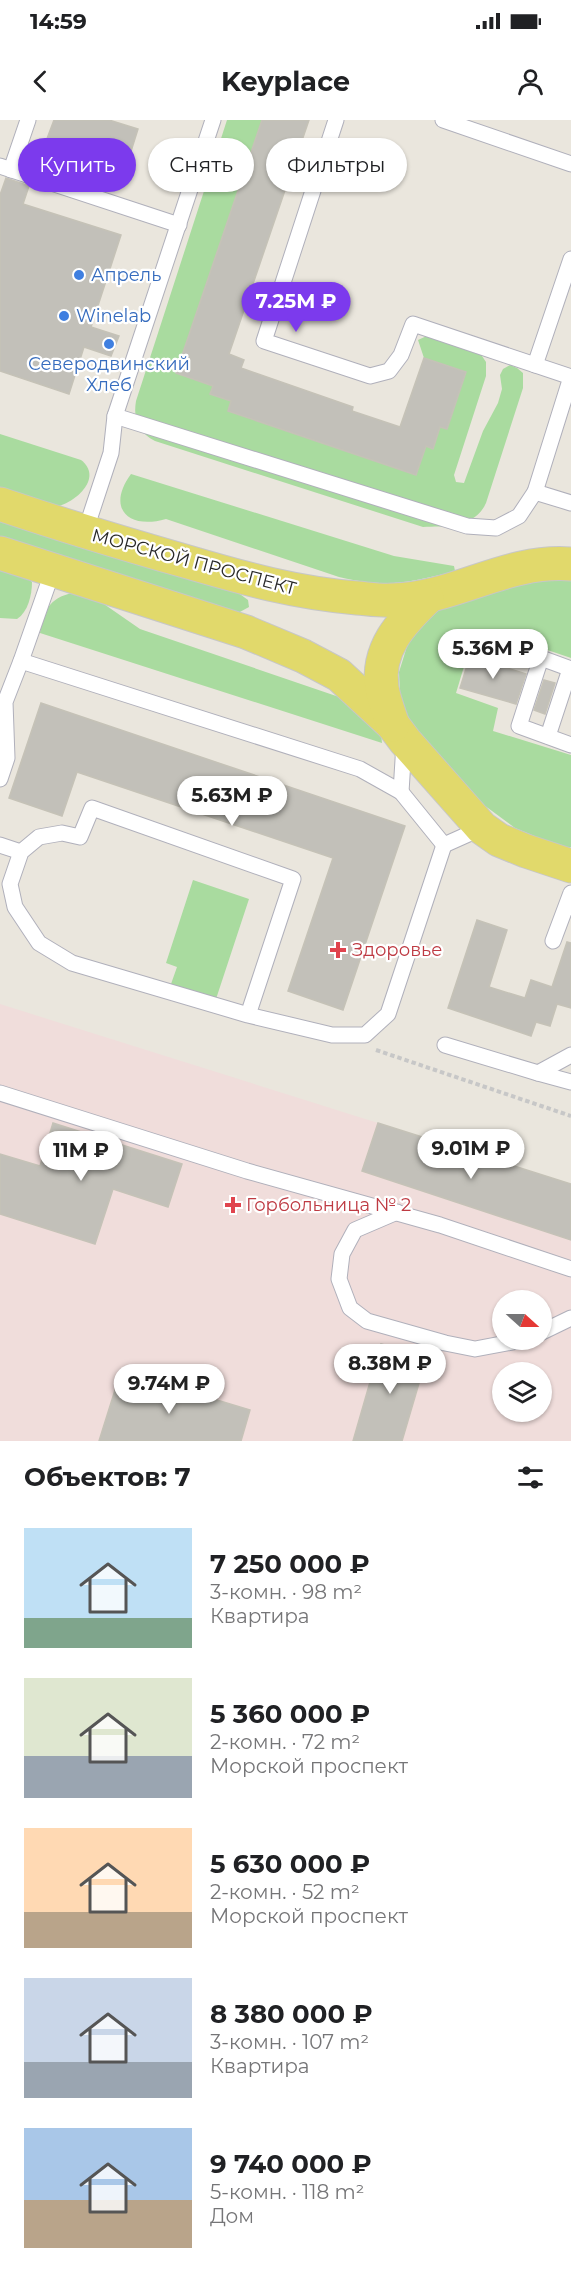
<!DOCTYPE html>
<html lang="ru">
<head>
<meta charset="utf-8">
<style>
  :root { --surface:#fff; --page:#f2f2f2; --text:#202124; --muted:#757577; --accent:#7c3aed }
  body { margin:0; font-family:Montserrat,sans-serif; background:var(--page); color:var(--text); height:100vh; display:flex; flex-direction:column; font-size:22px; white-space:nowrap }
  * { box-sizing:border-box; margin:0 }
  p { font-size:20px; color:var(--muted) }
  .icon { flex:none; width:33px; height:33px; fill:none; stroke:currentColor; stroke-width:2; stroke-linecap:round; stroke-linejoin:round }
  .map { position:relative; height:1321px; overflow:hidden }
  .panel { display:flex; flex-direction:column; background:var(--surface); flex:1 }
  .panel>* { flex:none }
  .banner { position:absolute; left:18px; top:18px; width:536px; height:54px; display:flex; gap:12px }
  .needle { width:39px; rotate:111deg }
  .tools { position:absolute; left:492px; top:1170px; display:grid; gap:12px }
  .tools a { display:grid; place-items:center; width:60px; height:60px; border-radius:50%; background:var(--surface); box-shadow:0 2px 4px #0004; font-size:30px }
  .price { position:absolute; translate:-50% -51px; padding:0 14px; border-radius:21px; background:#fff; color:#222; font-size:20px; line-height:39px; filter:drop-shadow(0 2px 3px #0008) }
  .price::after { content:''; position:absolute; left:50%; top:36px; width:18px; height:14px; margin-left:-9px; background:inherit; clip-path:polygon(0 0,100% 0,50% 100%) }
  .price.active { background:var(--accent); color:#fff }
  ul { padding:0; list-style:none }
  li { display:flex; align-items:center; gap:18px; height:150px; padding:0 24px }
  li span { display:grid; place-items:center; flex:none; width:168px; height:120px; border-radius:0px; color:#555 }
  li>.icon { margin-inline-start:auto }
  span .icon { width:72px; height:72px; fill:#fffc; stroke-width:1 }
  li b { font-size:26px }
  h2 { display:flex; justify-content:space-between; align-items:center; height:72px; padding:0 24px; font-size:26px }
  .chip { padding:0 21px; border-radius:27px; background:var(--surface); box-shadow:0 2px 4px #0004; font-size:21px; line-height:54px }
  .chip.active { background:var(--accent); color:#fff }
  .status { display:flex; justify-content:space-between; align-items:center; height:42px; padding:0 30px; background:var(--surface); direction:ltr }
  .status svg { height:16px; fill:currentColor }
  header { display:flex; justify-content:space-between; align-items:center; height:78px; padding:0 24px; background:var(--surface); font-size:27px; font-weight:700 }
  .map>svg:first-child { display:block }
  .medical { fill:#f0dddb; fill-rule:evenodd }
  .green { fill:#a9db9f }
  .building { fill:#c2c0b9; stroke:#c5c2b7; stroke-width:1.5 }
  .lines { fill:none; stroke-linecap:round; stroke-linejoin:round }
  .service-casing { stroke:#b0b0bb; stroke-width:17 }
  .primary-casing { stroke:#c7c7c7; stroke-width:35 }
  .path { stroke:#c7c7c7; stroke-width:4; stroke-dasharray:4.5 3; stroke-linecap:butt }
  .service { stroke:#fff; stroke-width:15 }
  .primary { stroke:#e1d96b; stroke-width:33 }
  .shop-dot { fill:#3f7fe0; stroke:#fff; stroke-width:2 }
  .health-dot { fill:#e0444e; stroke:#fff; stroke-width:2 }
  .labels { text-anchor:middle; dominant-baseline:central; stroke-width:4.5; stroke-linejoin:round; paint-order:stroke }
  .shop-label { font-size:18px; fill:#366cbe; stroke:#fff; text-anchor:start }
  .street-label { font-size:18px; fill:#292929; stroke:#fff }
  .health-label { font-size:18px; fill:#be3a42; stroke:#fff; text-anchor:start }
</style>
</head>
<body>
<div class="status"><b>14:59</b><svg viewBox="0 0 49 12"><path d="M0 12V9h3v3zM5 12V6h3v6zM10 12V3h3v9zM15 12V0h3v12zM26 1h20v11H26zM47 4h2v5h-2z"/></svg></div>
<header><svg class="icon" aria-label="back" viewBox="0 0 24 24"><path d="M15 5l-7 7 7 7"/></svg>Keyplace<svg class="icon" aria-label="person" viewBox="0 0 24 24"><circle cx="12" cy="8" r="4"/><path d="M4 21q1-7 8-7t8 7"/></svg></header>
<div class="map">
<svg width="571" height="1321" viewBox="0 0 571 1321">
  <rect width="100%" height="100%" fill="#eae6dd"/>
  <path class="medical" d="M0 884 378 1003 571 1120V1321H0ZM502 1180H542V1220H502ZM502 1252H542V1292H502Z"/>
  <g class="green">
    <path d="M227 0H262L176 253 213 266 210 274 231 281 228 291 416 355 426 326 433 329 440 307 447 308 466 252 424 238 418 220 431 214 478 230 486 242V256L454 355 456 362 464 363 483 311 498 283 502 269 500 255 503 249 510 245 517 248 523 253V268L486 383C475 408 445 406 423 407L155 321C138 312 133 299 136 281Z"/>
    <path d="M0 314 81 340C103 357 77 381 59 386L0 367Z"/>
    <path d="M131 354 394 436 454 446 455 451C409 463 386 468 339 457L166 399C128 410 106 388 131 354Z"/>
    <path d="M0 396 237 472 248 480 249 487 238 493 0 416Z"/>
    <path d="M0 446 23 454 32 462C32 475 28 492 17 499L0 498Z"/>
    <path d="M571 454V538L524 522 516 543 469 530 456 573 498 588 493 611 571 635V727L563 728 515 708 473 677 413 605 405 592 400 575 399 552 409 520 443 483Z"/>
    <path d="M77 472 101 482 140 509 342 578 381 614 382 623 40 513C43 488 52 476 77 472Z"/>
    <path d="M193 760 249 779 216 879 171 864 177 847 166 843Z"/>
  </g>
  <g class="building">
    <path d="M54 0H109L138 9 127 44 72 27 71 32 45 24Z"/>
    <path d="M262 0H309L229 234 244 240 241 248 353 287 352 291 400 307 424 238 466 252 447 309 440 307 433 329 426 326 416 355 228 291 231 281 210 274 213 266 176 253Z"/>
    <path d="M6 58 29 66 23 84 121 115 91 207 119 216 111 236 84 227 69 274 0 251V75Z"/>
    <path d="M470 536 526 554 516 584 460 568Z"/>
    <path d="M544 560 555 563 545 594 534 590Z"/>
    <path d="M41 583 405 706 343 890 288 871 333 738 77 652 62 696 9 678Z"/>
    <path d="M477 800 507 810 489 867 525 878 531 860 552 867 567 822 571 823V888L557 884 550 906 536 902 531 916 448 888Z"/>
    <path d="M53 1003 182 1044 168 1087 113 1069 95 1124 0 1094V1034L40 1046Z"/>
    <path d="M378 1003 571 1064V1120L362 1051Z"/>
    <path d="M381 1224 427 1236 402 1321H353Z"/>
    <path d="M121 1251 250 1290 241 1321H99Z"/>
  </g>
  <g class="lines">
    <g class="service-casing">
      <g id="service">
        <path d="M336 0 264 221 370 256 389 251 401 235 413 204 571 257"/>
        <path d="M443 0 571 44"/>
        <path d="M0 46 179 105"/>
        <path d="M11 50 28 0"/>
        <path d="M535 245 571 139"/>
        <path d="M115 296 467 406 496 408 519 396 535 372 571 257"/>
        <path d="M535 372 571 383"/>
        <path d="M85 412 111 333 115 296 213 0"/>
        <path d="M21 541 53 450"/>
        <path d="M571 549 541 538 519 606 571 625"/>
        <path d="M548 616 570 549"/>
        <path d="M0 659 7 638 5 582 21 541 360 649 401 672 404 624"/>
        <path d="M401 672 444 725 482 708"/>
        <path d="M0 725 21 732"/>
        <path d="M553 821 571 773"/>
        <path d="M248 895 293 759 92 688 80 717 62 713 39 717 21 732 10 764 15 787 39 823 72 843 248 895 332 915H365L388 894 444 725"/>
        <path d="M445 925 538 953 571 935"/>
        <path d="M538 953 571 962"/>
        <path d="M0 973 247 1051 440 1105 571 1149"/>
        <path d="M397 1092 355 1110 342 1134 339 1159 350 1188 367 1201 445 1223 475 1229 523 1220"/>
        <path d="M542 1212 571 1198"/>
      </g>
    </g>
    <g class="primary-casing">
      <g id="primary">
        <path d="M0 384C62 405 125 424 188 442 246 459 296 473 357 478 369 479 381 481 393 480 456 479 505 439 571 444"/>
        <path d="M0 433 246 512 303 536 339 555 393 605 405 621 482 708 499 720 526 731 571 746"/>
        <path d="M393 605C389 593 384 580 382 568 376 529 402 502 427 478"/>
      </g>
    </g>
    <path class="path" d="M376 930 571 996"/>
    <use href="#service" class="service"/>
    <use href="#primary" class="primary"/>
  </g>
  <g class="shop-dot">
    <circle cx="79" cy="155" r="6"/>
    <circle cx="64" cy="196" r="6"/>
    <circle cx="109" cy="224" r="6"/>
  </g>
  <g class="health-dot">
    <path d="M335 821h6v6h6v6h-6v6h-6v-6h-6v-6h6z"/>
    <path d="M230 1076h6v6h6v6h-6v6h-6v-6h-6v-6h6z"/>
  </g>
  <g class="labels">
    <g class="shop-label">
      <text x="91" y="155">Апрель</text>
      <text x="76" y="196">Winelab</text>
      <text x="109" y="244" text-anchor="middle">Северодвинский<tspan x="109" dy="21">Хлеб</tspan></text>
    </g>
    <g class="street-label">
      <text transform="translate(194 442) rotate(15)">МОРСКОЙ ПРОСПЕКТ</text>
    </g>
    <g class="health-label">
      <text x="352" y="830">Здоровье</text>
      <text x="246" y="1085">Горбольница № 2</text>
    </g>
  </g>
</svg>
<div class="tools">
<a><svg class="needle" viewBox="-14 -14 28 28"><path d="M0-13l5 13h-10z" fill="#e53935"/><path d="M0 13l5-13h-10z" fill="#757577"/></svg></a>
<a><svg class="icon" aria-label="layers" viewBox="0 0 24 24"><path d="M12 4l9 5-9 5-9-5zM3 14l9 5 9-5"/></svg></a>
</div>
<b class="price active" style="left:296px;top:213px">7.25M ₽</b>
<b class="price" style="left:493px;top:560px">5.36M ₽</b>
<b class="price" style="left:232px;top:707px">5.63M ₽</b>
<b class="price" style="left:471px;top:1060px">9.01M ₽</b>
<b class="price" style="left:81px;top:1062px">11M ₽</b>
<b class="price" style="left:390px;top:1275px">8.38M ₽</b>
<b class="price" style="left:169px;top:1295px">9.74M ₽</b>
<div class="banner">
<a class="chip active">Купить</a>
<a class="chip">Снять</a>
<a class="chip">Фильтры</a>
</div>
</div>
<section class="panel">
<h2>Объектов: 7<svg class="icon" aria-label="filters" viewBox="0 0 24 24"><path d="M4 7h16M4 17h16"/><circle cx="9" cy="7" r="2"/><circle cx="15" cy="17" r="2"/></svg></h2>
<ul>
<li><span style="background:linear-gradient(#bfe0f5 75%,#7fa58c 0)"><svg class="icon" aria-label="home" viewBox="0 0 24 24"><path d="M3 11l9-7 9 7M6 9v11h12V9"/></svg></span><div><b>7 250 000 ₽</b><p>3-комн. · 98 m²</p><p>Квартира</p></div></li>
<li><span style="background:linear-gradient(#dfe7d0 65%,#9aa5b1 0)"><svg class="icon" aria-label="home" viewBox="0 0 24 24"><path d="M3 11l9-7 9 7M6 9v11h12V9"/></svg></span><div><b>5 360 000 ₽</b><p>2-комн. · 72 m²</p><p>Морской проспект</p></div></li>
<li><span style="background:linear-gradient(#ffd9b3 70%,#b9a48a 0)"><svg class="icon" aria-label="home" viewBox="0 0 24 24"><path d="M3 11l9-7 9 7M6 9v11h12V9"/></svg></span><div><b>5 630 000 ₽</b><p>2-комн. · 52 m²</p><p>Морской проспект</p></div></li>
<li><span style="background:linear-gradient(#c9d6e8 70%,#9aa5b1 0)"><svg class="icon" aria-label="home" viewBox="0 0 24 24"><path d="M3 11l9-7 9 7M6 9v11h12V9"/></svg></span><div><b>8 380 000 ₽</b><p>3-комн. · 107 m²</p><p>Квартира</p></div></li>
<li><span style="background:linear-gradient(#a9c7e8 60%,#b9a48a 0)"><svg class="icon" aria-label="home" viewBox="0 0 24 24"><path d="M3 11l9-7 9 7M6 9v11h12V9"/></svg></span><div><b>9 740 000 ₽</b><p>5-комн. · 118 m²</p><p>Дом</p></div></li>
</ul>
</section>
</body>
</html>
